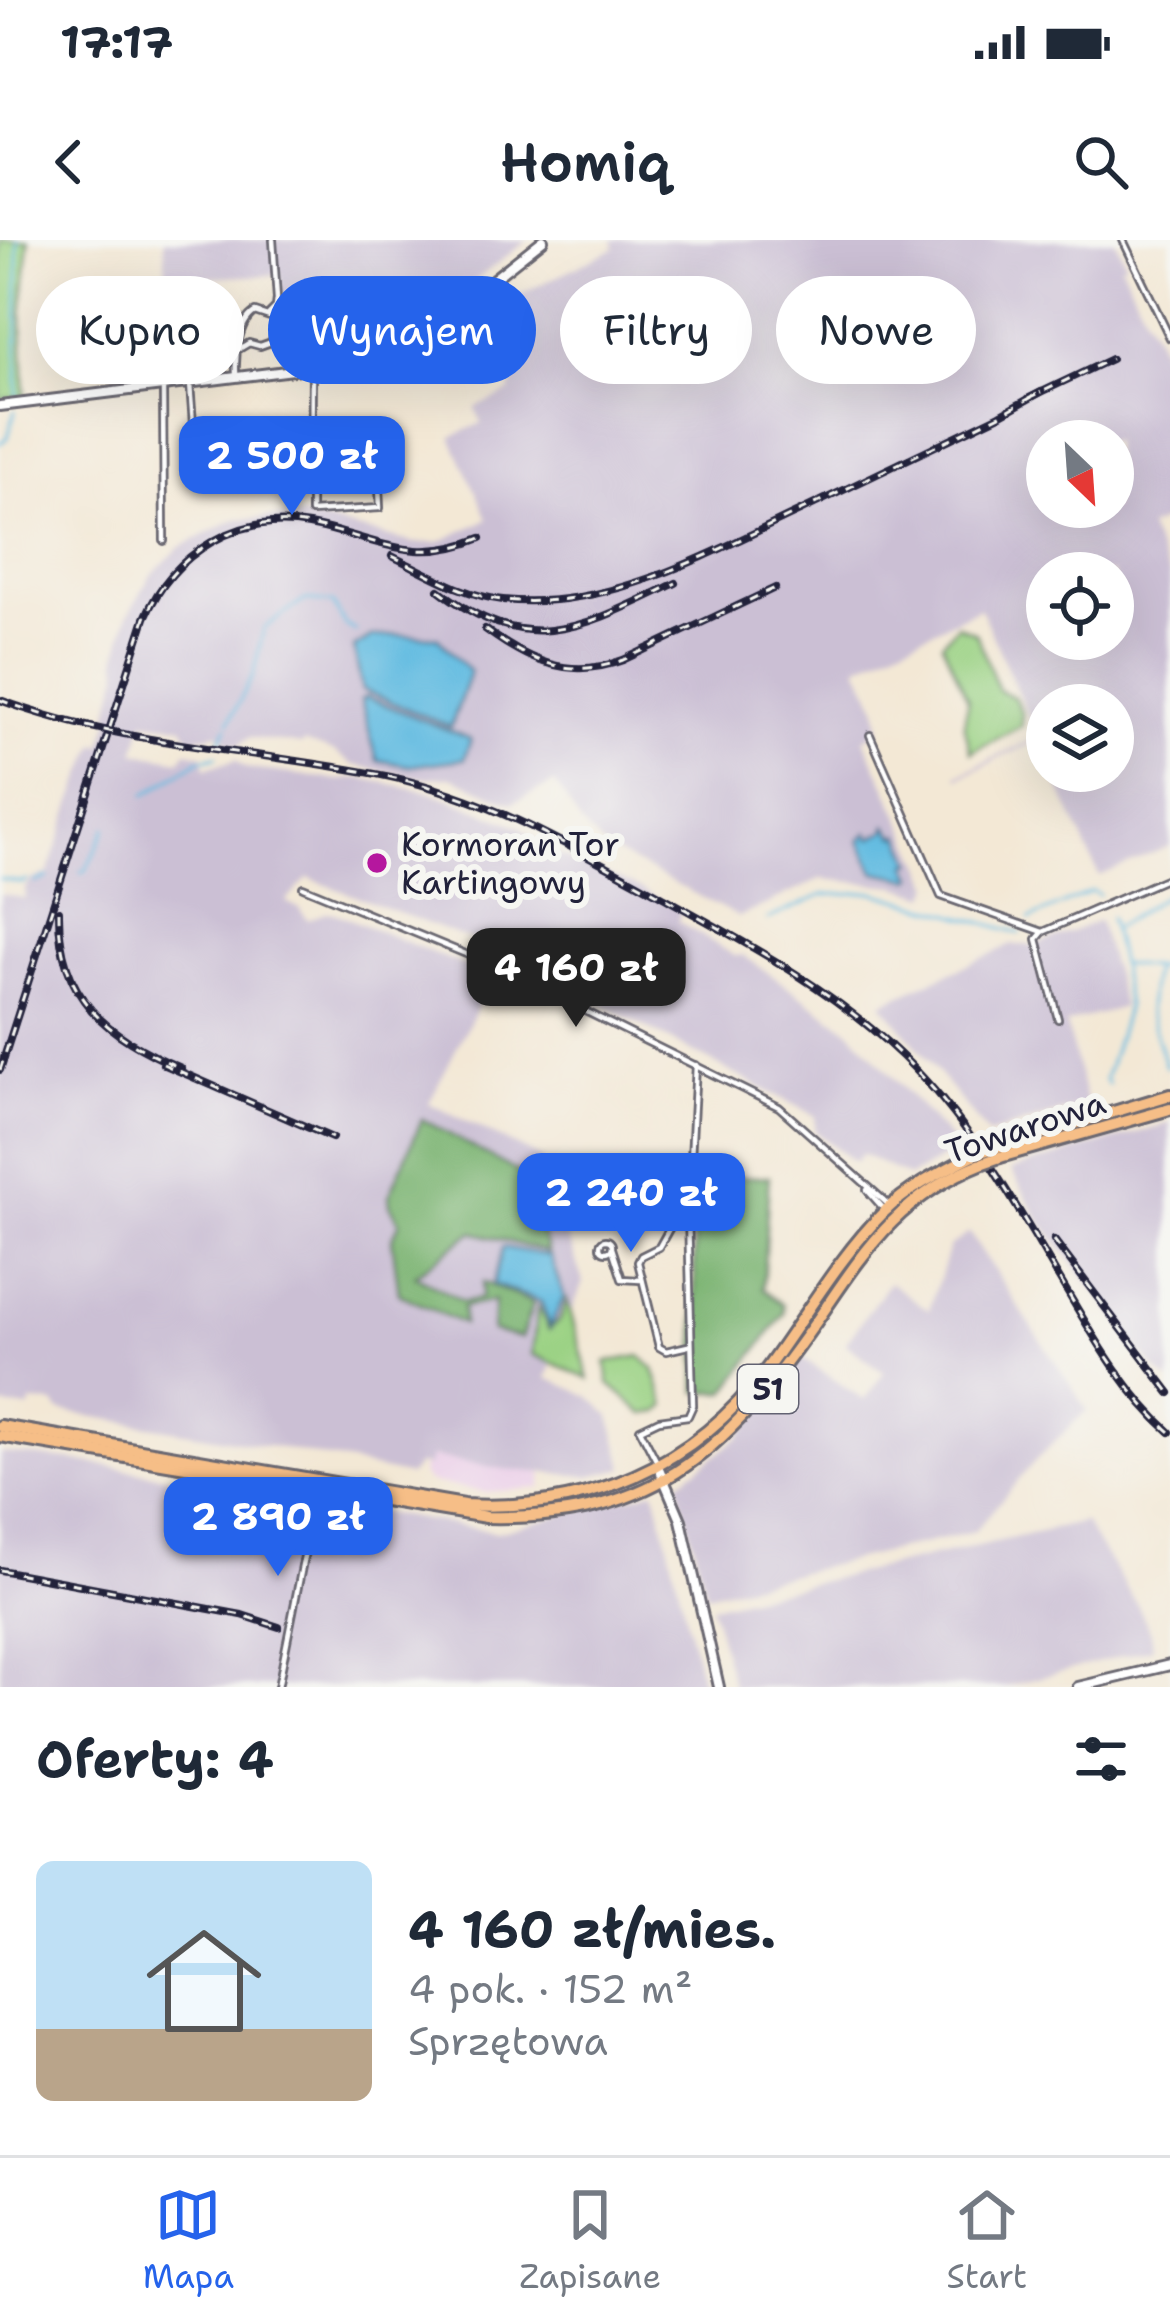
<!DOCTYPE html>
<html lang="pl">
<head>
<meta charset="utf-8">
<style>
  :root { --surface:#fff; --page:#f2f2f3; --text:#1f2937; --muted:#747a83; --line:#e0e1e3; --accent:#2563eb }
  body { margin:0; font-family:"Shantell Sans",sans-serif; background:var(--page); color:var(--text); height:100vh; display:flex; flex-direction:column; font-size:45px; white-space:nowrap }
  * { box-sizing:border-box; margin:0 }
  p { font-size:39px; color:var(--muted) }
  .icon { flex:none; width:66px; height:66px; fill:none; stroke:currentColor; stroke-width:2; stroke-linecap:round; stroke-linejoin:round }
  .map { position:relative; height:1447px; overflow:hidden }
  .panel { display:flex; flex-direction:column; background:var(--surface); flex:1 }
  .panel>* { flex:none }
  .guide { position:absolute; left:36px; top:36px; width:1098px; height:108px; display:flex; gap:24px }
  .needle { width:78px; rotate:155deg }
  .fabs { position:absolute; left:1026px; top:180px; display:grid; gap:24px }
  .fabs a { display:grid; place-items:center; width:108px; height:108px; border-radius:50%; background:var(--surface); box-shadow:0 12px 48px #0002; font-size:60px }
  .price { position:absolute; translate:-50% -102px; padding:0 27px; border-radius:24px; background:var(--accent); color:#fff; font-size:39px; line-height:78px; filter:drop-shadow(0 3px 6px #0008) }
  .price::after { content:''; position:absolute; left:50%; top:72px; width:36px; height:27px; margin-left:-18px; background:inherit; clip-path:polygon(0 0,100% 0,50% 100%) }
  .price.on { background:#222; color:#fff }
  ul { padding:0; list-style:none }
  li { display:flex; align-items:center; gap:36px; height:300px; padding:0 36px }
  li span { display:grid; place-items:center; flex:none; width:336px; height:240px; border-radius:18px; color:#555 }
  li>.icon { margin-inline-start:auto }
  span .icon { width:144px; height:144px; fill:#fffc; stroke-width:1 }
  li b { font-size:51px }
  h2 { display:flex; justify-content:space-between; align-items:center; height:144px; padding:0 36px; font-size:51px }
  .pill { padding:0 42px; border-radius:54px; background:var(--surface); box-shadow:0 12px 48px #0002; font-size:42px; line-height:108px }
  .pill.on { background:var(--accent); color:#fff }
  .status { display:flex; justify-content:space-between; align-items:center; height:84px; padding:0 60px; background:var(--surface); direction:ltr }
  .status svg { height:33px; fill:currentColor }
  header { display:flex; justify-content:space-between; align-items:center; height:156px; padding:0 36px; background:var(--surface); font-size:54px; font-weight:600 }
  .tab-bar { display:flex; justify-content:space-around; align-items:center; height:168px; border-top:3px solid var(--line); background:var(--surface); font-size:33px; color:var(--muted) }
  .tab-bar a { display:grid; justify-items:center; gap:6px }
  .tab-bar .on { color:var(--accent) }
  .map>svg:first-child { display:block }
  .built { fill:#ecd1e9 }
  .industrial { fill:#cbbfd4; fill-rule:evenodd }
  .green { fill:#9bd284; stroke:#5e7a60; stroke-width:3 }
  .forest { fill:#7cb472; stroke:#4f6b56; stroke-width:3 }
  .water { fill:#63bce1; stroke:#426f8e; stroke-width:3 }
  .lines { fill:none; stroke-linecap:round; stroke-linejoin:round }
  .stream { stroke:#63bce1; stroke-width:3 }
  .minor-casing { stroke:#6b6771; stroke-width:10 }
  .tertiary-casing { stroke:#6b6771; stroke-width:14 }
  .primary-casing { stroke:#6b6771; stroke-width:16 }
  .minor { stroke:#fff; stroke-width:4.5 }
  .tertiary { stroke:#fff; stroke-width:8 }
  .primary { stroke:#f6be87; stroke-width:10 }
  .rail-casing { stroke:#22223b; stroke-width:8 }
  .rail { stroke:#f6f6f2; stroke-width:3; stroke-dasharray:9; stroke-linecap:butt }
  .primary-bridge-casing { stroke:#6b6771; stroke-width:16; stroke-linecap:butt }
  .primary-bridge { stroke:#f6be87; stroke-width:10 }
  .poi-dot { fill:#b5179e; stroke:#f6f6f2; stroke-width:4.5 }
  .labels { text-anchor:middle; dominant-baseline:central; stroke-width:12; stroke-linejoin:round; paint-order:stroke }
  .shield { fill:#f6f6f2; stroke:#626272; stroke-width:3 }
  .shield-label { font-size:30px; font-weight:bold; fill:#22223b }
  .poi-label { font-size:33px; fill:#22223b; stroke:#f6f6f2; text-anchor:start }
  .street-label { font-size:33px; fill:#22223b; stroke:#f6f6f2 }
</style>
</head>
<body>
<div class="status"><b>17:17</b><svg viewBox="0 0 49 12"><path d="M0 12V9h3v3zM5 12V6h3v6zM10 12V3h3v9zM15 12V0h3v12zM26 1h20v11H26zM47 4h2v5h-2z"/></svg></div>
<header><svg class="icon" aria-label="back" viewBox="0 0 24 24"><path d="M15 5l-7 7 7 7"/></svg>Homiq<svg class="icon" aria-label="search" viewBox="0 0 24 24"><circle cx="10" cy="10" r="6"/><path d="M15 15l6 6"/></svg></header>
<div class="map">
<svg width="1170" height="1447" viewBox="0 0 1170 1447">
  <rect width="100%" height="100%" fill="#f6f6f2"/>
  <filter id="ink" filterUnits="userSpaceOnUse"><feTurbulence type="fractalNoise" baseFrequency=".00833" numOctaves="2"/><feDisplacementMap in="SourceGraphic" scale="24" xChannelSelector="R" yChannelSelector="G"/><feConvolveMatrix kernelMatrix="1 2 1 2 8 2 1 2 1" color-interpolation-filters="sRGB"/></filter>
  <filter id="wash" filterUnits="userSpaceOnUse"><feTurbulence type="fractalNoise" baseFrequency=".004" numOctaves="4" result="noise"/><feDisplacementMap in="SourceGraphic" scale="48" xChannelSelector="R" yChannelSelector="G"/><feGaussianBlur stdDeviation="2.7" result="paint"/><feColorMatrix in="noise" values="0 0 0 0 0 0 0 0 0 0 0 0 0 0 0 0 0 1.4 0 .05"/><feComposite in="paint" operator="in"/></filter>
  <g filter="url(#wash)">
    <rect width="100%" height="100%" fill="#f3e8d5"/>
    <path class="built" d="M430 1217 543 1233 541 1248 485 1252 428 1242 422 1234 423 1226H428Z"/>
    <g class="industrial">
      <path d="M164 0H528L399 99 343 115 284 118 280 35 166 39Z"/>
      <path d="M612 0H1115L1126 22 1121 25 1170 127V278L1148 288 1170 337V606L1099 636 1052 531H1113V465H1047V519L1038 500 958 538 957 535 1038 497 980 368 858 426 878 468 880 490 864 499 932 645 928 656 897 646 821 639 739 677 604 607 581 584 555 543 512 563 450 537 422 538 353 525 336 513 305 502 301 505 249 497 239 505 226 503 225 497 218 493 190 499 183 486 144 481 135 512 180 520 186 511 203 514 206 528 236 520 246 528 340 540 361 538 431 552 521 587 549 611 635 646 681 671 678 681 735 716 743 715 852 792 959 909 909 937 861 914 855 923 815 891V876L499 711 308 638 286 662 299 668 308 680 326 672 335 673 492 737 429 863 541 918 583 1042 547 1138 589 1156 610 1175 625 1228 590 1236 509 1230 431 1217 428 1226 418 1225 409 1236 286 1209 59 1171 54 1164 31 1162 30 1169 0 1166V654L26 659 25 648 33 639 48 634 72 564 96 504 102 505 111 476 108 475 120 433 117 418 128 375 151 335 179 308 236 279 303 276 415 303 439 302 488 279 451 197 482 183 475 168 510 152 516 133 488 72 494 68 495 59 506 61 615 8ZM1047 201H1113V267H1047ZM1047 333H1113V399H1047Z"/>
      <path d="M1099 681 1123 767 1066 784 1087 864 988 895 882 763 1011 705H1036Z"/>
      <path d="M1170 883V1142L1154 1128 1039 979 1011 930Z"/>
      <path d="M969 992 1087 1170 1036 1220 974 1292 706 1354 678 1243 740 1197 800 1116 864 1160 884 1132 845 1104 889 1042 929 1070 949 1007Z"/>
      <path d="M0 1213 70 1220 497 1292 655 1250 703 1447H0Z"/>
      <path d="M1084 1282 1139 1368 1150 1390 1152 1408 1005 1447H733L711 1366Z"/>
    </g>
    <g class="green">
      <path d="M0 0H29L22 75 25 156 0 159Z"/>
      <path d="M957 385 976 393 999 451 1014 457 1022 473 1021 486 971 512 964 484 968 459 942 403Z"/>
      <path d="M567 1060 589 1139 532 1114 538 1066 549 1090 560 1079Z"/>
      <path d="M640 1116 654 1129 666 1166 659 1172 644 1174 609 1144 606 1122Z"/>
    </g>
    <g class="forest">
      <path d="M422 879 523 935 548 1012 472 992 415 1035 464 1062 481 1058 483 1042 533 1063 521 1098 492 1091 494 1061 463 1067V1084L399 1054 392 999 400 982 390 965 389 956Z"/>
      <path d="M769 936 763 1049 783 1064 784 1074 726 1152H697L693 960 702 939Z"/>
    </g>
    <g class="water">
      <path d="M395 395 437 397 470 432 451 487 362 450 354 408 371 397Z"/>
      <path d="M366 457 471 499 464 519 410 526 377 520 361 460Z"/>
      <path d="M887 586 896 596 901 595 913 622 908 624 914 637 911 639 875 632 860 600 868 593 871 598 885 591Z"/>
      <path d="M503 1007 550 1016 564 1057 550 1087 541 1062 493 1044Z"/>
    </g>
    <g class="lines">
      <g class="stream">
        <path d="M17 156 18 0"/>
        <path d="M0 203 8 197 15 171"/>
        <path d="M229 482 253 435 264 388 305 360 333 363 345 385 356 391"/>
        <path d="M220 501 227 487"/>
        <path d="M145 555 199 520 217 516"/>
        <path d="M81 632 86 630 106 588"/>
        <path d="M0 639 21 643 27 641"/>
        <path d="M35 642 48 638"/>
        <path d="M1110 678 1120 724 1170 729"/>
        <path d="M768 679 823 655 873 652 1020 693"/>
        <path d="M1030 679 1092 651 1099 655"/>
        <path d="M1116 687 1170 652"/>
        <path d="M1153 728 1148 769 1166 827"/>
        <path d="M1108 844 1105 839 1127 766 1120 724"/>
      </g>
    </g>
  </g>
  <g filter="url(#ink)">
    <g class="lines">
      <g class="minor-casing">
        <g id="minor">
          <path d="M1123 0 1170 98"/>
          <path d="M269 74 276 67 277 59 273 0"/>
          <path d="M312 130 311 272 380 268 379 247"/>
          <path d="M236 134C235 115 238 82 255 72L273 78 277 88 271 102 260 106 249 103 239 109"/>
          <path d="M190 144 193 184 209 182"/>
          <path d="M163 148 164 301"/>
          <path d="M870 495 941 656 1043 692 1170 637"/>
          <path d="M303 647 490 724 779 867 889 965"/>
          <path d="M1042 693 1037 699 1058 779"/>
          <path d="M867 950 883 968"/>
          <path d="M688 975 674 980 659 1007 641 1016 638 1022 659 1107 666 1111 688 1106"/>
          <circle cx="606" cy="1006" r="6"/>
          <path d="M612 1008 622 1039 640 1040"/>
          <path d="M656 1220 640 1189 659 1180 688 1176 693 1165 688 975 696 825"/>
          <path d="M278 1447 317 1251"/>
        </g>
      </g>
      <g class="tertiary-casing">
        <g id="tertiary">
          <path d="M0 166 375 120 410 105 543 0"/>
          <path d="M658 1226 681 1280 719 1447"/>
          <path d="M1078 1447 1170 1425"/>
        </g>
      </g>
      <g class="primary-casing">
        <g id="primary">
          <path d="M994 908 1170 855"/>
          <path d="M1000 917 1170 869"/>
          <path d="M0 1186 464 1265C586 1272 694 1227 768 1127 806 1075 839 1017 884 972 911 946 945 930 977 913"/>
          <path d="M0 1196 486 1277C662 1281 732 1204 825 1069 871 1001 905 954 983 923"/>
        </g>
      </g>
      <use href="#minor" class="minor"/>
      <use href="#tertiary" class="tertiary"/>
      <use href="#primary" class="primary"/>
      <g class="rail-casing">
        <g id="rail">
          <path d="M1029 158 1111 119"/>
          <path d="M392 316C427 333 464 356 503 360 608 371 708 314 800 271 867 239 933 207 1000 175L1041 152"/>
          <path d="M439 350C530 420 584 387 676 343"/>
          <path d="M485 389C528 421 569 440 623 420L775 348"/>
          <path d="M0 460C125 507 261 510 391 537 490 558 575 609 663 657 748 704 833 749 903 817 969 881 1013 960 1059 1038 1092 1093 1122 1149 1170 1192"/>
          <path d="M59 671C58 759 107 796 181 828"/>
          <path d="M163 824 332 898"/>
          <path d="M0 830 145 378C173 313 239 272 309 285 375 297 412 327 481 298"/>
          <path d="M1054 1000 1170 1153"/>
          <path d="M0 1330 242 1375 279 1387"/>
        </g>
      </g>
      <use href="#rail" class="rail"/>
      <g class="primary-bridge-casing">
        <g id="primary-bridge">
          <path d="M977 913 994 908"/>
          <path d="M983 923 1000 917"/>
        </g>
      </g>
      <use href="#primary-bridge" class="primary-bridge"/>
    </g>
  </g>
  <circle class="poi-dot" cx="377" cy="623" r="12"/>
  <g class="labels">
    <rect class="shield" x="738" y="1125" width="60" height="48" rx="9"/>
    <g class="shield-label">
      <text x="768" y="1149">51</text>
    </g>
    <g class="poi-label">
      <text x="401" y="604">Kormoran Tor<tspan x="401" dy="38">Kartingowy</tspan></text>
    </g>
    <g class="street-label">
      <text transform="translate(1025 887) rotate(-18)">Towarowa</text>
    </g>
  </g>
</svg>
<div class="fabs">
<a><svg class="needle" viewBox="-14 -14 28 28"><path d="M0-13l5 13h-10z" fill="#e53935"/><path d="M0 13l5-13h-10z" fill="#747a83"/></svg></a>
<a><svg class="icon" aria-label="locate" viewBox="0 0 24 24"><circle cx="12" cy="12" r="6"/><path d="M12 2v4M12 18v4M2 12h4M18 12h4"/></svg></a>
<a><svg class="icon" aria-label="layers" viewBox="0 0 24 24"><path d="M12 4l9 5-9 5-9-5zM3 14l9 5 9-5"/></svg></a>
</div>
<b class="price" style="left:292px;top:278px">2 500 zł</b>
<b class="price on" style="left:576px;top:790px">4 160 zł</b>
<b class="price" style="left:631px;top:1015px">2 240 zł</b>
<b class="price" style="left:278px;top:1339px">2 890 zł</b>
<div class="guide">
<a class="pill">Kupno</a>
<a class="pill on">Wynajem</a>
<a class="pill">Filtry</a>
<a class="pill">Nowe</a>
</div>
</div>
<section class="panel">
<h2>Oferty: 4<svg class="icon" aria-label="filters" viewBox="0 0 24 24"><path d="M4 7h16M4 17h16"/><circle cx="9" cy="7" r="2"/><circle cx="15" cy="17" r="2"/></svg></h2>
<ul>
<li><span style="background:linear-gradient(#bfe0f5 70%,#b9a48a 0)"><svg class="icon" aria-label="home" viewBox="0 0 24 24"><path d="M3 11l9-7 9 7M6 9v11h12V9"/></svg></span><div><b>4 160 zł/mies.</b><p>4 pok. · 152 m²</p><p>Sprzętowa</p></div></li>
</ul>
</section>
<nav class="tab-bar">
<a class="on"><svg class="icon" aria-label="map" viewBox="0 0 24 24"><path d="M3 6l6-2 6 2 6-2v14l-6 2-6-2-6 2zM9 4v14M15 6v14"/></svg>Mapa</a>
<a><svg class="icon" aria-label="saved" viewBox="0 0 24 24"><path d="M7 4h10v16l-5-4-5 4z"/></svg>Zapisane</a>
<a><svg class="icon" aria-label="home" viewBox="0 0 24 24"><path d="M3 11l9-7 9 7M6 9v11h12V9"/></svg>Start</a>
</nav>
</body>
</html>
